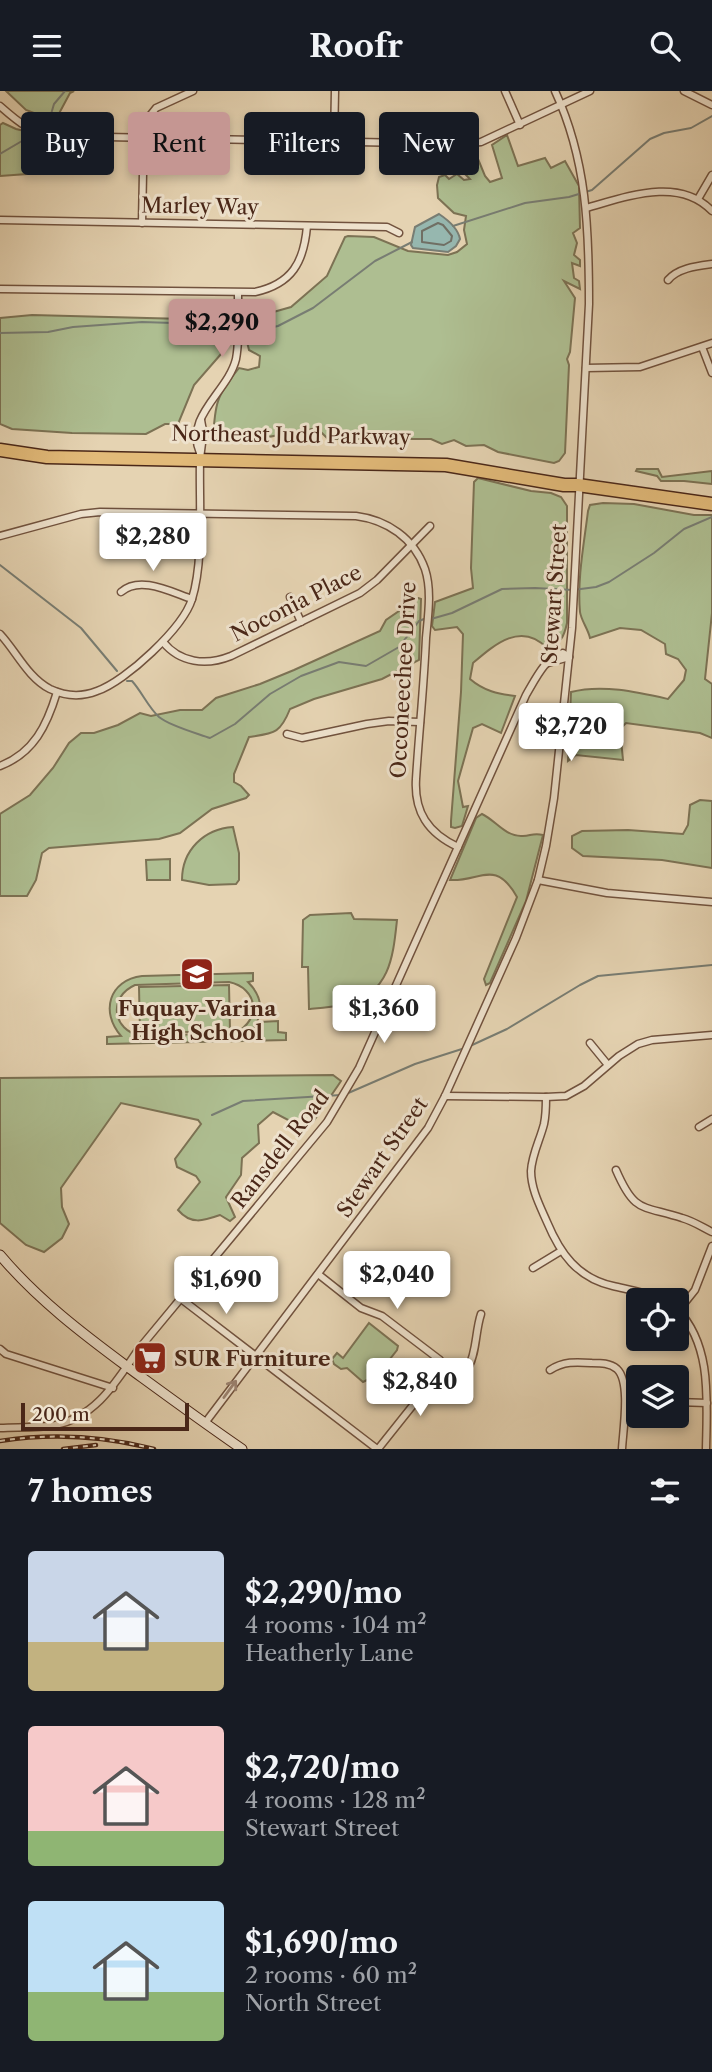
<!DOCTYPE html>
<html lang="en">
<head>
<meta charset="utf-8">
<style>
  :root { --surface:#171b24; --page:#20242c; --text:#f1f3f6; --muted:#9ea1a6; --accent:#c59692 }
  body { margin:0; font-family:"Libre Caslon Text",serif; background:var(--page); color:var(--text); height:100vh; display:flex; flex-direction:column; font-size:26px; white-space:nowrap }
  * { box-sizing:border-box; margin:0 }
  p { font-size:23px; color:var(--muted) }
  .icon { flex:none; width:38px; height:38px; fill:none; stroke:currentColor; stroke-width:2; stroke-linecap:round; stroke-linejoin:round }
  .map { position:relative; height:1358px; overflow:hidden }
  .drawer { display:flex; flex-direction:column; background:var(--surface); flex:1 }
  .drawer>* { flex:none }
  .hud { position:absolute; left:21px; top:21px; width:670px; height:63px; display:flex; gap:14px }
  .buttons { position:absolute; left:626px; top:1197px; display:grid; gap:14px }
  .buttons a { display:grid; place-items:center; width:63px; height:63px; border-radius:7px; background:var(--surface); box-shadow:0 4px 10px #0003; font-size:35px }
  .scale { position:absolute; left:21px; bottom:18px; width:168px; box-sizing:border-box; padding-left:7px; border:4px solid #4a2718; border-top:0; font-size:19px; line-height:24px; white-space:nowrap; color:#4a2718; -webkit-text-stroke:5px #eee2cd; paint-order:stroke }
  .price { position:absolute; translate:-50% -60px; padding:0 16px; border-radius:7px; background:#fff; color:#222; font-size:23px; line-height:46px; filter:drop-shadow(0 2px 4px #0008) }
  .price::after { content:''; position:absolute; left:50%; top:42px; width:21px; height:16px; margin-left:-10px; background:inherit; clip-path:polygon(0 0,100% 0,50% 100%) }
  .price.active { background:var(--accent); color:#111 }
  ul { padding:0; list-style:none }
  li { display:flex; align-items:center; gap:21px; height:175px; padding:0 28px }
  li span { display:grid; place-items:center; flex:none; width:196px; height:140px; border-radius:7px; color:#555 }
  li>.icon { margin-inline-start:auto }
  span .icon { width:84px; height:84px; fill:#fffc; stroke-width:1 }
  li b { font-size:30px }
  h2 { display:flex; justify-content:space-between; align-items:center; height:84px; padding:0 28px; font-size:30px }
  .pill { padding:0 24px; border-radius:7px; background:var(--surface); box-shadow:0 4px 10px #0003; font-size:24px; line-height:63px }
  .pill.active { background:var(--accent); color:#111 }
  header { display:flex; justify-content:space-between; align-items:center; height:91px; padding:0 28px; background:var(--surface); font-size:32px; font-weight:700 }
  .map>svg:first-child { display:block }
  .green { fill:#aebe91; stroke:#7c7254; stroke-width:2; fill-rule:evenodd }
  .water { fill:#96b7af; stroke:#787d73; stroke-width:2 }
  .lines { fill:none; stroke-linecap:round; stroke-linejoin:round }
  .shore { stroke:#706f64; stroke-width:2 }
  .stream { stroke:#787d73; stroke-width:2 }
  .street-casing { stroke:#71523e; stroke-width:9 }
  .secondary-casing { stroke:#4a2718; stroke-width:11 }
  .highway-casing { stroke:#4a2718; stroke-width:15 }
  .street { stroke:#eee2cd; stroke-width:6 }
  .secondary { stroke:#eee2cd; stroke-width:9 }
  .highway { stroke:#e2ba79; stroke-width:12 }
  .rail-casing { stroke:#4a2718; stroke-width:4.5 }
  .rail { stroke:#eee2cd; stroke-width:2; stroke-dasharray:5; stroke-linecap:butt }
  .oneway { stroke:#9c8472 }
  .labels { text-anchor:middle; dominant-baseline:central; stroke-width:6; stroke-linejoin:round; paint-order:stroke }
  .street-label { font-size:21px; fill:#4a2718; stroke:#eee2cd }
  .poi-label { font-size:21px; font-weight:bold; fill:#4a2718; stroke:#eee2cd }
</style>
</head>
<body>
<header><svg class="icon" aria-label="menu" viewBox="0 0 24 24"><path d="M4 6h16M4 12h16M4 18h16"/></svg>Roofr<svg class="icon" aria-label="search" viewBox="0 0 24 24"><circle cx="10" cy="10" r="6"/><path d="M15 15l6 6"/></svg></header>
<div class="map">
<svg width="712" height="1358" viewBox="0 0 712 1358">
  <rect width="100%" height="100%" fill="#e5d3b2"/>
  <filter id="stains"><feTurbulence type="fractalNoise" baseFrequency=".00286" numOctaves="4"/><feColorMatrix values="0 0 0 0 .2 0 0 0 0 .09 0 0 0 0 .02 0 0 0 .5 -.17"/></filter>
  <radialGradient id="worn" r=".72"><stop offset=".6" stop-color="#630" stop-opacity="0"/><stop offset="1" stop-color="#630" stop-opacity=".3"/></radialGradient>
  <g class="green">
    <path d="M6 0H74L70 2 55 30 26 19Z"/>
    <path d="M3 32 16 38 55 47 54 81 0 85V34Z"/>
    <path d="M507 44 518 75 545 67 551 77 565 70 579 95 580 137 573 142 577 152 574 164 580 169V175L572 172 574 187 579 190 580 198 564 190 575 207 570 261 567 268 569 274 565 362 559 370 554 372 498 361 484 354 466 355 454 349 442 353 431 348H328L317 337 252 349 213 348C215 312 216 306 239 277L248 279 259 276 260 265 249 259 242 230 291 216 327 185 345 146 348 145 374 146 408 160 448 164 457 161 467 153 464 139 466 125 454 122 438 107 437 94 439 86 445 84 449 88 457 83 464 89 470 88 462 80 461 69 468 71 476 63 485 85 490 91 502 87 492 54Z"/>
    <path d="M32 224 223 229 221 263 194 294 178 333H165L146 343 72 342 12 338 0 333V227Z"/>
    <path d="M637 378H658L662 386 712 380V393L684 390H661L657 385 636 380Z"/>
    <path d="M478 387 531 400 551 402 561 406 567 415V532C564 546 561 552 547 557 521 530 494 554 473 572L470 588C484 600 498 603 515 605L501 642 482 633 473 637 458 690 463 716 468 715 462 735 455 737 451 736V730L461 601 463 543 457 536 435 539 432 535 435 511 473 497 471 477 474 391Z"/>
    <path d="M603 412 634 413 694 424H712V522L705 588 712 593V647L700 642 626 632 620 638 623 669 576 664 568 670 571 601C602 593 637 601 668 608L684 589 686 579 678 568 666 563 665 553 641 539 620 537 590 547C588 538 581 529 580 521 577 488 584 453 588 420L590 414Z"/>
    <path d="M418 507 421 508 419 569 382 588 314 608 290 618C280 643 274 642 249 646L234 683V691L241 695 249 704 246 707 212 718 180 742 159 748 49 757 42 762 36 789 27 805H0V723L30 704 53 677 69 652 81 642H94L118 634 140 622 151 625 180 619H202L216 607 260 593 294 579 380 540 386 529Z"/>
    <path d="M700 709 712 710V777L662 769 583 765 572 757V745L582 740 628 739 683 743 688 734 690 714Z"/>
    <path d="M482 723C495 729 505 745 521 745 530 746 532 741 543 744L526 810 490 892 486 894 484 888 517 806C495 767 480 791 450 789L476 727Z"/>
    <path d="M233 736 239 762V789L236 793 209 794 182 789C182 759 204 738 233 736Z"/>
    <path d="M170 768V789H147L146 769Z"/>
    <path d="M351 822 354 828 397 829C393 866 390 901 348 913 335 916 321 917 309 918L308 876H302L303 829 310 824Z"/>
    <path d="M253 882V890L248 891C264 907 264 925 250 942H260V931L278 930V941L286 942V949L107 953V946L121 945C100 921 109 889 142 885ZM229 891C258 897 262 929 235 942L141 945C112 939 108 906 135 894Z"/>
    <path d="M229 894 230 940 140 942 139 896Z"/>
    <path d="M333 984 341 990 339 993 313 1031 290 1030 273 1021 258 1034 259 1052 242 1067 241 1084 226 1106 235 1126 230 1130 220 1124C203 1130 191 1134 178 1119L200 1091 196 1085 177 1076 175 1068 201 1033 198 1029 121 1012 61 1097 62 1116 69 1133 62 1147 44 1161 26 1154 0 1132V987Z"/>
    <path d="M369 1232 398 1255 397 1259 371 1292 367 1289 363 1291 347 1277 341 1278 334 1273 332 1268 337 1262 343 1267Z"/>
  </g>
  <path class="water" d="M439 123C448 129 458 137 460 148L456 155 448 161 413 157 411 154 415 136Z"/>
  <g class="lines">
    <path class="shore" d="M438 132 443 134 452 145 451 150 444 154 422 151V140Z"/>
    <g class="stream">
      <path d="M49 30 54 13 65 0"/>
      <path d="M0 63 27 47"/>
      <path d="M453 135 525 112 569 106 592 99 650 48 664 42 691 37 712 25"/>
      <path d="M0 242 48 241 73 236 142 231 173 232 193 239 230 245"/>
      <path d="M248 246 260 239 278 235 313 217 375 170 412 151"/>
      <path d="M0 474 81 537 117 580"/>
      <path d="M431 528 452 522 502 498 535 497 573 499 596 496 609 491 654 462 684 438 712 426"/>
      <path d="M127 590H132C142 601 148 616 159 626 170 635 196 642 210 647L235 633 270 603 301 585 339 571 366 575 399 556 419 530 424 528"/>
      <path d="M470 955 507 938 580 894 598 885 712 874"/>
      <path d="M346 1003 415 973 465 957"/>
      <path d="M212 1024 243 1010 341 1004"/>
    </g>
    <g class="street-casing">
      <g id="street">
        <path d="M505 0 520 34"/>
        <path d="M684 0 712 14"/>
        <path d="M0 15C18 31 32 43 57 45L460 53 481 51 590 0"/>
        <path d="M334 50 335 0"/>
        <path d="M698 108 712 84"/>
        <path d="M586 117C626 106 679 85 712 120"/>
        <path d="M0 129 387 136 399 142"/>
        <path d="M142 132 144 32 156 17 193 0"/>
        <path d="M668 189C678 177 697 175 712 173"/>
        <path d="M0 198 255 201C292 193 304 171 307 135"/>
        <path d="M702 256 712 282"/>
        <path d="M586 277 640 276 712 252"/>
        <path d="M200 362C184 325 228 301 236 268 240 247 238 223 238 202"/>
        <path d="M0 445 81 423 100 421 356 425C387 429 414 447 425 478 432 499 428 525 426 547 424 594 419 641 416 688 414 721 428 742 458 756"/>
        <path d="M121 501C140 484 171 501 192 508"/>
        <path d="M290 506 301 531"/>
        <path d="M0 543C16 560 28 587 50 598 65 605 82 606 97 600 126 590 183 537 192 508 204 470 199 410 200 369 201 353 205 346 201 329"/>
        <path d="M163 551C180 572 206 575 231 565L360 502 377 489 430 435"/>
        <path d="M548 572 569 566"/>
        <path d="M287 643 302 647 367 633 389 630 420 631"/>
        <path d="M0 675C34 662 47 634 57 601"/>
        <path d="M538 789 607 802 712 811"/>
        <path d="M590 952 608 974"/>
        <path d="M445 1005 546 1006 566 1005 584 995 619 965 638 953 652 949 712 944"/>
        <path d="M546 1006C546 1015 546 1024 544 1033 540 1049 532 1063 531 1080 531 1098 540 1115 547 1131 560 1162 577 1187 613 1195 630 1199 648 1202 664 1209"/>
        <path d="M699 1036 712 1028"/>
        <path d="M616 1079C635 1123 642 1114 682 1127 693 1130 702 1136 712 1141"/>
        <path d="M533 1177 561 1160"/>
        <path d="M318 1183 361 1217 382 1225 440 1269 441 1279"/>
        <path d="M180 1207 377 1358"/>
        <path d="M677 1218C712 1254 707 1308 706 1358"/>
        <path d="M679 1219 695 1199 712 1155"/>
        <path d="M0 1258 6 1263 113 1297"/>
        <path d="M441 1279 461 1280 468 1277C477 1261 475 1241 481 1223"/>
        <path d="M550 1279C564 1270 576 1271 592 1272 601 1272 610 1272 617 1278 631 1291 623 1339 622 1358"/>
        <path d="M677 1311 707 1312"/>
        <path d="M205 1332 428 1037 445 1005 516 847 538 789 546 755 554 707 572 537 589 213C589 138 587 69 555 0"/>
        <path d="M0 1337C18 1336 37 1337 55 1334 96 1326 116 1291 138 1259L327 1031 359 977 526 604C535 589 546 565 563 562L569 566"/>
        <path d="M378 1358 441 1279"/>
      </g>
    </g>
    <g class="secondary-casing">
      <path id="secondary" d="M0 1164C37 1208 83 1243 129 1277 166 1304 204 1332 242 1358"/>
    </g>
    <g class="highway-casing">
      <path id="highway" d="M0 359 47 366 446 374 564 394H578L712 413"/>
    </g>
    <use href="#street" class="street"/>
    <use href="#secondary" class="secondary"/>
    <use href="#highway" class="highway"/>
    <g class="rail-casing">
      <g id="rail">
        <path d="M0 1350C52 1342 103 1345 154 1358"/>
        <path d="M63 1358 96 1354"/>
      </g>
    </g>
    <use href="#rail" class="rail"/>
  </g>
  <defs><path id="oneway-shaft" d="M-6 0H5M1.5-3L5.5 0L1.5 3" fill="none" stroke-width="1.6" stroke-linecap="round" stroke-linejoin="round" transform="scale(1.75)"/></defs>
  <use class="oneway" href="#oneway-shaft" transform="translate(230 1298) rotate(-54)"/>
  <defs>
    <g id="school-square" transform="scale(1.75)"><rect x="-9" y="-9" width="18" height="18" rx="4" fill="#8f2418" stroke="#eee2cd"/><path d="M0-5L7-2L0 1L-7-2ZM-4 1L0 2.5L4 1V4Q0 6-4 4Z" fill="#fff"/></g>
    <g id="supermarket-square" transform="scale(1.75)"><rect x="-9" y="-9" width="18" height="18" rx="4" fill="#8f2418" stroke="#eee2cd"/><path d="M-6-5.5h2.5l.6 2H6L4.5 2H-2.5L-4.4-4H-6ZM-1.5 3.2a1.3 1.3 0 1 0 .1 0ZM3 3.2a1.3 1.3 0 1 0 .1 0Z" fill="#fff"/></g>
  </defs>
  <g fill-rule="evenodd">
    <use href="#school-square" x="197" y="883"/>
    <use href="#supermarket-square" x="150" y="1267"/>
  </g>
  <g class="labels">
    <g class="street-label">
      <text transform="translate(200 115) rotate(1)">Marley Way</text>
      <text transform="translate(291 344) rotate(1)">Northeast Judd Parkway</text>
      <text transform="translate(554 503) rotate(-86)">Stewart Street</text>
      <text transform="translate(296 512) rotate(-27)">Noconia Place</text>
      <text transform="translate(403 589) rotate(-87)">Occoneechee Drive</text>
      <text transform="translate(280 1058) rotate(-52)">Ransdell Road</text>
      <text transform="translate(382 1066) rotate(-55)">Stewart Street</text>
    </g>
    <g class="poi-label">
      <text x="197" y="917">Fuquay-Varina<tspan x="197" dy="24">High School</tspan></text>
      <text x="174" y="1267" text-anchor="start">SUR Furniture</text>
    </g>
  </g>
  <rect width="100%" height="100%" filter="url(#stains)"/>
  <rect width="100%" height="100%" fill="url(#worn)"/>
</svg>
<div class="buttons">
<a><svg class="icon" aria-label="locate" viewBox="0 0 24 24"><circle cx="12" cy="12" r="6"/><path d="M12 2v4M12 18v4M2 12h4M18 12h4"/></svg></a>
<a><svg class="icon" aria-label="layers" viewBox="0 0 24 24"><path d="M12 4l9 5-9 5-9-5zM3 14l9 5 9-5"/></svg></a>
</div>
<div class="scale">200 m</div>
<b class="price active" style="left:222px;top:268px">$2,290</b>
<b class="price" style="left:153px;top:482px">$2,280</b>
<b class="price" style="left:571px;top:672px">$2,720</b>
<b class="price" style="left:384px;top:954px">$1,360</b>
<b class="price" style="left:397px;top:1220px">$2,040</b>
<b class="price" style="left:226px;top:1225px">$1,690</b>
<b class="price" style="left:420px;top:1327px">$2,840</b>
<div class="hud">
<a class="pill">Buy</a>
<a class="pill active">Rent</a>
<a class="pill">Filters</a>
<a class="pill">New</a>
</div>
</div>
<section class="drawer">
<h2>7 homes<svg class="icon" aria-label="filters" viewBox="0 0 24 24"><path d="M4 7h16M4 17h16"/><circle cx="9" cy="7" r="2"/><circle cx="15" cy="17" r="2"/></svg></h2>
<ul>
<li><span style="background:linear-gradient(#c9d6e8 65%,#c2b280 0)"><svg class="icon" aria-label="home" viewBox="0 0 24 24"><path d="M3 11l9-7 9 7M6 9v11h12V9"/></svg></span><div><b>$2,290/mo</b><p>4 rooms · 104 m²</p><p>Heatherly Lane</p></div></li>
<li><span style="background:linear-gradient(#f6c9c9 75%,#8fb573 0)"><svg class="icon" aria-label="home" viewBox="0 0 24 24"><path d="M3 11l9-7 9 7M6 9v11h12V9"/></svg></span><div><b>$2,720/mo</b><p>4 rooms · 128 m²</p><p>Stewart Street</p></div></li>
<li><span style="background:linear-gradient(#bfe0f5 65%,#8fb573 0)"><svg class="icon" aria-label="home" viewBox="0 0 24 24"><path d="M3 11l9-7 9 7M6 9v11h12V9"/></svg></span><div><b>$1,690/mo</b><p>2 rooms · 60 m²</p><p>North Street</p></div></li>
</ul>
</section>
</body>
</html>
